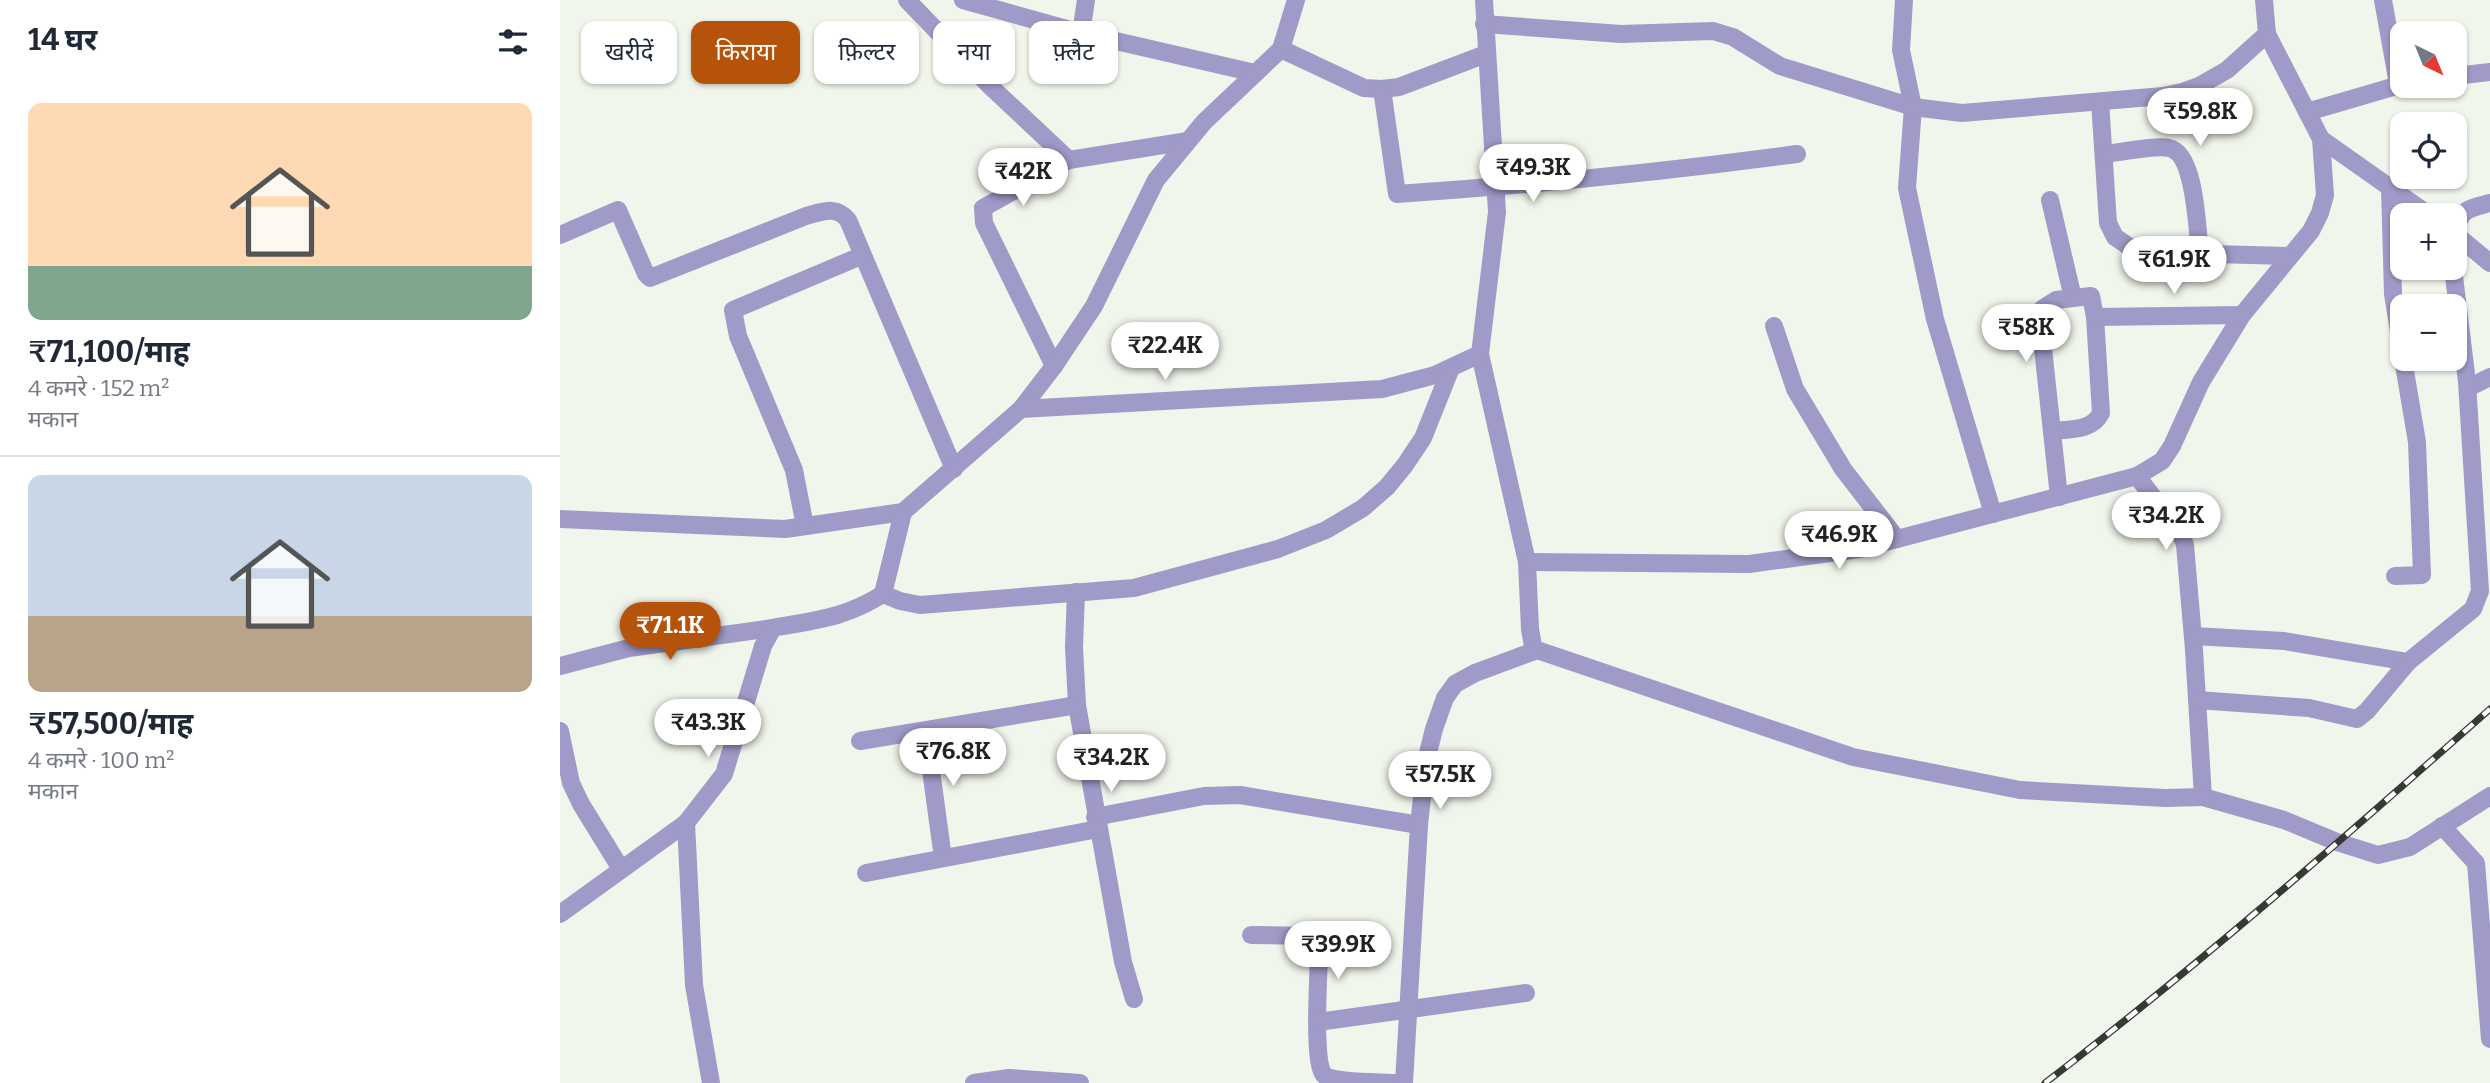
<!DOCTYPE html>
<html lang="hi">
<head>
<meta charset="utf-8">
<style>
  :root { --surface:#fff; --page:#f6f6f7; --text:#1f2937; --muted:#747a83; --line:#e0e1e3; --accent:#b45309 }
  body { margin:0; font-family:Bitter,"Noto Sans Devanagari",serif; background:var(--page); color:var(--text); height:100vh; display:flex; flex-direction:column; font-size:26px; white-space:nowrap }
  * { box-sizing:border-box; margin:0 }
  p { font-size:23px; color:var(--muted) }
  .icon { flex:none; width:38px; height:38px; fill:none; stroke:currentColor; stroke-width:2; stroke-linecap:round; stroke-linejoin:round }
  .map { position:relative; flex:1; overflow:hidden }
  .panel { display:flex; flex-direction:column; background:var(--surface); width:560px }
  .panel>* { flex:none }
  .guide { position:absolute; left:21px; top:21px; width:665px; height:63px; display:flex; gap:14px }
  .needle { width:46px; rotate:137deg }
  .tools { position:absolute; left:1830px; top:21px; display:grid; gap:14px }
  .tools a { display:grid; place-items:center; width:77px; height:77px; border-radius:14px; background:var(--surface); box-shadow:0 2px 5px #0004; font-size:35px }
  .price { position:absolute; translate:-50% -60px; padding:0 16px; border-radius:24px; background:#fff; color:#222; font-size:23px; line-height:46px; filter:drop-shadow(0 2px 4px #0008) }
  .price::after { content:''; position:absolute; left:50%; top:42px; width:21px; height:16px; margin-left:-10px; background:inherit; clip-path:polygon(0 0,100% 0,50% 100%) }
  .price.selected { background:var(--accent); color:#fff }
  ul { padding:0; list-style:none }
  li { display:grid; align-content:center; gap:14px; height:371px; padding:0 28px }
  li+li { border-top:2px solid var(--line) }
  li span { display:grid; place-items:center; height:217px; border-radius:14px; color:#555 }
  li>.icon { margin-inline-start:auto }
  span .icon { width:126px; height:126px; fill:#fffc; stroke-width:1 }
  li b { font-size:30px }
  h2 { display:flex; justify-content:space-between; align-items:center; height:84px; padding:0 28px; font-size:30px }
  .tag { padding:0 24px; border-radius:14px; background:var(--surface); box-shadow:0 2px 5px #0004; font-size:24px; line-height:63px }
  .tag.selected { background:var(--accent); color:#fff }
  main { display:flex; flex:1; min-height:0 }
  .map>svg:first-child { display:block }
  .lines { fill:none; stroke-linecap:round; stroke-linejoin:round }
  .minor { stroke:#9f9ac7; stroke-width:18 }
  .rail-casing { stroke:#363934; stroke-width:7 }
  .rail { stroke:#fff; stroke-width:4.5; stroke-dasharray:13; stroke-linecap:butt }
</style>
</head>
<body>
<main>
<section class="panel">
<h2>14 घर<svg class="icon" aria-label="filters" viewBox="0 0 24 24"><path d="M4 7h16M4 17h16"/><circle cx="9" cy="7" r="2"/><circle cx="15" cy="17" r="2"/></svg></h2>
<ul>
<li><span style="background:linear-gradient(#ffd9b3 75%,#7fa58c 0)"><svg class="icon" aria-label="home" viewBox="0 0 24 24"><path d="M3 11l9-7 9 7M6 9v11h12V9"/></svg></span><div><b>₹71,100/माह</b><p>4 कमरे · 152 m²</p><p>मकान</p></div></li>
<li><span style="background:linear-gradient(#c9d6e8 65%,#b9a48a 0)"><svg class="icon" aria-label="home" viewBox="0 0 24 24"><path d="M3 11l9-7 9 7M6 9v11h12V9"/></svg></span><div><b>₹57,500/माह</b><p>4 कमरे · 100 m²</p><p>मकान</p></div></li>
</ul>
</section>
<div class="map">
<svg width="1930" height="1083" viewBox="0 0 1930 1083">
  <rect width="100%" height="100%" fill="#f1f6ec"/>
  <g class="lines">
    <g class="minor">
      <path d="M347 0 430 86 509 160"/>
      <path d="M403 0 521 33 695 73"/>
      <path d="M1344 0 1341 50 1353 107 1347 188 1375 319 1433 514"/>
      <path d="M1823 0 1838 84"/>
      <path d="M924 24 1061 34 1153 31 1173 37 1220 66 1353 107 1402 113 1603 96 1622 92 1639 86 1667 70 1707 34 1704 0"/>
      <path d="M521 33 526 0"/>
      <path d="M1707 34 1761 139 1765 195 1760 213 1751 231 1682 315 1641 382 1612 446 1602 461 1577 476 1621 534 1625 545 1634 650 1643 797 1724 820 1777 842 1818 855 1850 847 1930 796"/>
      <path d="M721 49 804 88 822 89 839 87 926 54"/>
      <path d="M1895 76 1930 72"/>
      <path d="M822 89 837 194C971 185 1104 172 1237 154"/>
      <path d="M1540 102 1548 223 1555 237 1577 252 1730 256"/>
      <path d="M1747 112 1843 84"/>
      <path d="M1761 139 1869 215"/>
      <path d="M1544 154C1558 153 1597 145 1609 148 1636 153 1637 231 1640 254"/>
      <path d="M1830 188 1833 294 1843 356"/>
      <path d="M1490 200 1513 298"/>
      <path d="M1895 231C1902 208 1908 209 1930 203"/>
      <path d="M1895 234 1930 263"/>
      <path d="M0 235 58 210 86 274 90 278 246 216C262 212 276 205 288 220L394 469"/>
      <path d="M1214 326 1235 389 1283 469 1337 539"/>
      <path d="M920 354 967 562 970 629 973 646 977 650 1293 757 1460 790 1605 798 1643 797"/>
      <path d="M494 366 424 223 423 208 509 160 628 141"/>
      <path d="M1908 388 1930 377"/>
      <path d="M461 409 494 366 534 306 596 180 644 122 721 49 736 0"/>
      <path d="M1492 431C1511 429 1532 431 1541 413L1535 317"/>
      <path d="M1499 497 1482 339V309L1496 300 1531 296 1535 317 1682 315"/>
      <path d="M0 519 225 529 343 512 461 409 822 389 875 375 920 354 937 212 924 0"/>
      <path d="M245 526 234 470 178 336 173 310 301 256"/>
      <path d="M967 562 1189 564 1299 549 1577 476"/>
      <path d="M1835 576 1862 575 1857 442 1843 359"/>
      <path d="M516 592 514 647 517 705 563 962 574 999"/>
      <path d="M323 594 340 601 360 605 574 588 718 549 766 530 803 508 827 487 845 465 863 438 891 368"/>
      <path d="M1633 636 1724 641 1848 662"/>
      <path d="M0 666 69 648 213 628"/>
      <path d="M1637 700 1749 708 1797 719 1807 711 1848 662 1913 609 1920 591 1907 382 1893 268"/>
      <path d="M0 731 11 783 21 804 61 869"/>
      <path d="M363 732 367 741 383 858"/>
      <path d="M300 741 517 705"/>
      <path d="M535 817 644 796 680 795 859 825"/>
      <path d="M1882 826 1916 863 1930 1039"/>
      <path d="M306 873 538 829"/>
      <path d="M0 914 126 823"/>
      <path d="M691 935 749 936 757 940 759 952C759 971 752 1068 765 1076 778 1083 818 1082 835 1083"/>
      <path d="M758 1022 966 993"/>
      <path d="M151 1083 134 985 126 823 164 774 203 646 213 628C256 620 285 618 323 594L343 512"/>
      <path d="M414 1083 449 1078 520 1083"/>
      <path d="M844 1083 859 825 866 761 874 729 885 698 895 684 915 673 977 650"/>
    </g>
    <g class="rail-casing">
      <path id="rail" d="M1485 1083C1639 965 1785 837 1930 709"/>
    </g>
    <use href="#rail" class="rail"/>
  </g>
</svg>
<div class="tools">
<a><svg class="needle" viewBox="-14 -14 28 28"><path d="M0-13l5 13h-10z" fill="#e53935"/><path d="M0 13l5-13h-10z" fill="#747a83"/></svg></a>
<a><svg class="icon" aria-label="locate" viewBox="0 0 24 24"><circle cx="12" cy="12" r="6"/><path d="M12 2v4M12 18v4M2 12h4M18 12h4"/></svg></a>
<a>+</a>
<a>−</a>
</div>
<b class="price" style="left:1640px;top:148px">₹59.8K</b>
<b class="price" style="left:973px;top:204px">₹49.3K</b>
<b class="price" style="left:463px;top:208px">₹42K</b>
<b class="price" style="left:1614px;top:296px">₹61.9K</b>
<b class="price" style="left:1466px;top:364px">₹58K</b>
<b class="price" style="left:605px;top:382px">₹22.4K</b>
<b class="price" style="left:1606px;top:552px">₹34.2K</b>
<b class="price" style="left:1279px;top:571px">₹46.9K</b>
<b class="price selected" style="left:110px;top:662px">₹71.1K</b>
<b class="price" style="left:148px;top:759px">₹43.3K</b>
<b class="price" style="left:393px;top:788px">₹76.8K</b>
<b class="price" style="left:551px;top:794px">₹34.2K</b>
<b class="price" style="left:880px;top:811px">₹57.5K</b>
<b class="price" style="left:778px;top:981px">₹39.9K</b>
<div class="guide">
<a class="tag">खरीदें</a>
<a class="tag selected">किराया</a>
<a class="tag">फ़िल्टर</a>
<a class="tag">नया</a>
<a class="tag">फ़्लैट</a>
</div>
</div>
</main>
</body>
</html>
